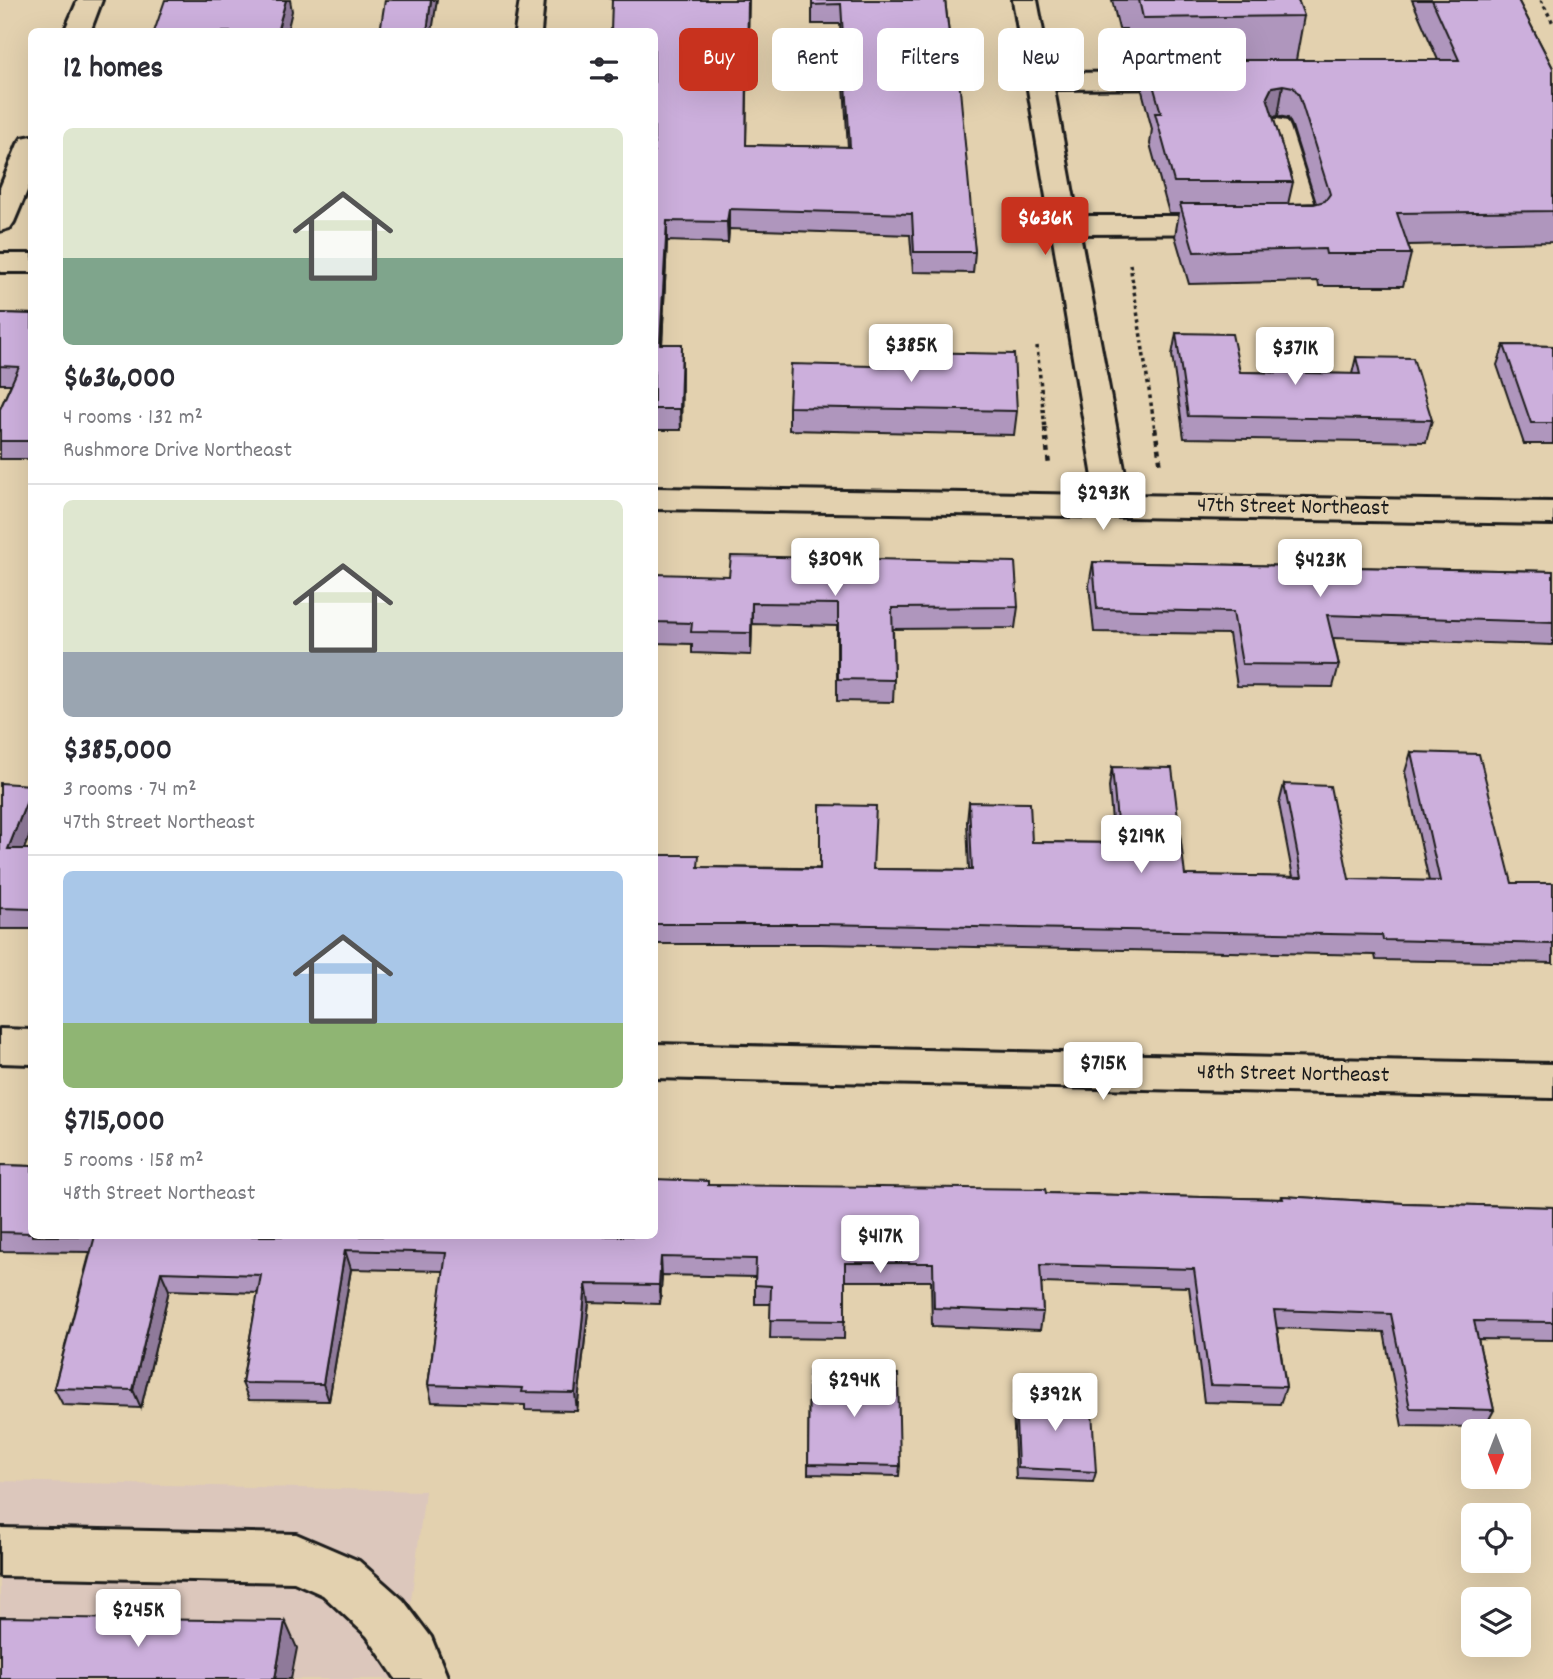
<!DOCTYPE html>
<html lang="en">
<head>
<meta charset="utf-8">
<style>
  :root { --surface:#fff; --page:#f2f2f3; --text:#2b2b33; --muted:#7c7c81; --line:#e1e1e2; --accent:#c8321e }
  body { margin:0; font-family:Dekko,sans-serif; background:var(--page); color:var(--text); height:100vh; display:flex; flex-direction:column; font-size:26px; white-space:nowrap }
  * { box-sizing:border-box; margin:0 }
  p { font-size:23px; color:var(--muted) }
  .icon { flex:none; width:38px; height:38px; fill:none; stroke:currentColor; stroke-width:2; stroke-linecap:round; stroke-linejoin:round }
  .map { position:relative; flex:1; overflow:hidden }
  .panel { position:absolute; left:28px; top:28px; width:630px; height:1211px; display:flex; flex-direction:column; background:var(--surface); border-radius:10px; box-shadow:0 7px 28px #0002 }
  .panel>* { flex:none }
  .top-card { position:absolute; left:679px; top:28px; width:665px; height:63px; display:flex; gap:14px }
  .needle { width:46px; rotate:180deg }
  .controls { position:absolute; left:1461px; top:1419px; display:grid; gap:14px }
  .controls a { display:grid; place-items:center; width:70px; height:70px; border-radius:10px; background:var(--surface); box-shadow:0 7px 28px #0002; font-size:35px }
  .price { position:absolute; translate:-50% -60px; padding:0 16px; border-radius:7px; background:#fff; color:#222; font-size:23px; line-height:46px; filter:drop-shadow(0 2px 4px #0008) }
  .price::after { content:''; position:absolute; left:50%; top:42px; width:21px; height:16px; margin-left:-10px; background:inherit; clip-path:polygon(0 0,100% 0,50% 100%) }
  .price.selected { background:var(--accent); color:#fff }
  ul { padding:0; list-style:none }
  li { display:grid; align-content:center; gap:14px; height:371px; padding:0 35px }
  li+li { border-top:2px solid var(--line) }
  li span { display:grid; place-items:center; height:217px; border-radius:10px; color:#555 }
  li>.icon { margin-inline-start:auto }
  span .icon { width:126px; height:126px; fill:#fffc; stroke-width:1 }
  li b { font-size:30px }
  h2 { display:flex; justify-content:space-between; align-items:center; height:84px; padding:0 35px; font-size:30px }
  .chip { padding:0 24px; border-radius:10px; background:var(--surface); box-shadow:0 7px 28px #0002; font-size:24px; line-height:63px }
  .chip.selected { background:var(--accent); color:#fff }
  .map>svg:first-child { display:block }
  .built { fill:#dcc7bc }
  .lines { fill:none; stroke-linecap:round; stroke-linejoin:round }
  .minor-casing { stroke:#1c1c1c; stroke-width:6 }
  .path-far1 { stroke:#1c1c1c; stroke-width:3.5; stroke-dasharray:3.5 3.5; stroke-linecap:butt }
  .path { stroke:#1c1c1c; stroke-width:4.5; stroke-dasharray:5 5; stroke-linecap:butt }
  .minor { fill:#e3d1af; fill-rule:evenodd }
  .wall { fill:#af96bd; stroke:#1c1c1c; stroke-width:2; fill-rule:evenodd }
  .shaded-wall { fill:#8f7a9a; stroke:#1c1c1c; stroke-width:2 }
  .building { fill:#ccafdc; stroke:#1c1c1c; stroke-width:2 }
  .labels { text-anchor:middle; dominant-baseline:central; stroke-width:7; stroke-linejoin:round; paint-order:stroke }
  .street-label { font-size:23px; fill:#1c1c1c; stroke:#e3d1af }
</style>
</head>
<body>
<div class="map">
<svg width="1553" height="1679" viewBox="0 0 1553 1679">
  <rect width="100%" height="100%" fill="#e3d1af"/>
  <filter id="ink" filterUnits="userSpaceOnUse"><feTurbulence type="fractalNoise" baseFrequency=".0143" numOctaves="2"/><feDisplacementMap in="SourceGraphic" scale="14" xChannelSelector="R" yChannelSelector="G"/><feConvolveMatrix kernelMatrix="1 2 1 2 8 2 1 2 1" color-interpolation-filters="sRGB"/></filter>
  <g filter="url(#ink)">
    <path class="built" d="M0 1481 425 1491 401 1679H0Z"/>
    <g class="lines">
      <g class="minor-casing">
        <g id="minor">
          <path d="M78 0H102L90 32H64Z"/>
          <path d="M520 0H544L541 32H515Z"/>
          <path d="M1013 0H1037L1051 73 1195 72 1204 74 1208 80 1204 86 1195 88 1054 89 1077 216H1290L1264 127 1267 121 1277 119 1287 121 1290 127 1321 224 1317 230 1307 233 1080 234 1129 495 1553 502V524L654 509V488L1096 495Z"/>
          <path d="M32 136V179L14 222 10 228 0 231V188L18 144 22 138Z"/>
          <rect x="0" y="254" width="32" height="18"/>
          <path d="M0 1029 32 1030V1064L0 1063Z"/>
          <path d="M654 1044 1553 1064V1098L654 1078Z"/>
          <path d="M0 1528 296 1534 359 1561 403 1600 431 1637 448 1679H396L367 1636 323 1595 294 1582 0 1576Z"/>
        </g>
      </g>
      <g class="path-far1">
        <path d="M1541 0 1553 23"/>
        <path d="M1130 264 1155 430"/>
        <path d="M1037 346 1045 430"/>
      </g>
      <g class="path">
        <path d="M1045 428 1049 466"/>
        <path d="M1155 428 1161 467"/>
      </g>
      <use href="#minor" class="minor"/>
    </g>
    <g class="wall">
      <path d="M612 0H749L746 145 848 147 840 24H812V0H945L975 252 973 273 913 272 910 235 729 229 728 243 667 241 662 344H682V365L681 430H654V32Z"/>
      <path d="M1112 0H1298L1304 16 1296 60H1438L1412 0H1518L1553 68V242L1408 245 1411 254 1403 286H1319L1318 281 1189 284 1175 236 1179 213H1169L1150 144 1152 129 1142 91 1145 70H1137L1126 29H1119ZM1278 116 1288 118 1292 126 1316 203 1288 204 1293 182 1273 117Z"/>
      <path d="M0 313 32 314V459H0V409L11 384H0Z"/>
      <path d="M1176 333 1240 372 1352 374 1356 357 1432 420 1426 442 1184 438 1172 355Z"/>
      <path d="M1504 345 1553 346V444H1524L1497 365Z"/>
      <path d="M913 352 1017 411 1014 435 789 430V407L912 367Z"/>
      <path d="M1093 562 1553 571V645L1333 638 1339 665 1333 687 1237 686 1229 634 1094 632 1089 585Z"/>
      <path d="M654 574 1018 607 1015 628 893 629 894 680 893 702 837 701V626L752 624 751 655 692 653V644L654 643Z"/>
      <path d="M1411 752 1512 883H1553V963L1376 960 1375 955 820 944H654V855L699 867 969 870 967 822 969 802 1032 842 1114 843 1109 787 1112 767 1185 875 1293 877 1279 804 1284 784 1349 879 1429 881 1405 772Z"/>
      <path d="M0 783 24 849H32V929H0Z"/>
      <path d="M0 1165 32 1166V1236H654L708 1185 1281 1199 1282 1196 1403 1203 1553 1207V1340L1478 1339 1494 1410 1485 1427 1402 1426 1384 1332 1277 1328 1286 1387 1280 1404 1204 1402 1189 1287 1041 1283 1043 1312 1040 1330 932 1326 931 1281H845L844 1339 770 1338 771 1304H755V1277L662 1275 660 1304 589 1302 577 1411 525 1410V1405L432 1402 428 1385 444 1271 351 1269 329 1401 249 1400 242 1383 258 1293 169 1290 141 1408 63 1405 54 1388 90 1252 0 1251Z"/>
      <path d="M809 1372 900 1466 899 1476 808 1474Z"/>
      <path d="M1015 1395 1096 1472 1093 1482 1016 1479 1013 1405Z"/>
    </g>
    <g class="shaded-wall">
      <path d="M286 0H290L292 11 287 32H277Z"/>
      <path d="M431 0H437L432 32H427Z"/>
      <path d="M1283 85 1278 116 1266 118 1267 97 1272 87Z"/>
      <path d="M729 209V229L728 243 727 222Z"/>
      <path d="M667 221V241L661 365 660 344Z"/>
      <path d="M682 344V365L681 430 680 409Z"/>
      <path d="M752 603V624L751 655V633Z"/>
      <path d="M32 788V829L16 869 8 849Z"/>
      <path d="M345 1250 351 1269 329 1401 323 1384Z"/>
      <path d="M661 1257 662 1275 660 1304 659 1285Z"/>
      <path d="M161 1272 169 1290 141 1408 133 1390Z"/>
      <path d="M586 1284 589 1302 577 1411 575 1393Z"/>
      <path d="M285 1621 297 1648 291 1679H275Z"/>
    </g>
    <g class="building">
      <path d="M165 0H286L277 32H154Z"/>
      <path d="M385 0H431L427 32H380Z"/>
      <path d="M612 0H748L746 145 850 147 841 4 812 5V0H945L953 68H958L975 252H914L912 214 729 209 727 222 667 221 660 344H682L680 409H654V32H611Z"/>
      <path d="M1139 0H1298L1304 16 1143 18Z"/>
      <path d="M1432 0H1518L1553 68V211L1397 213 1411 254H1326L1325 249 1194 252 1180 204H1314L1325 201 1330 194 1299 95 1293 87 1283 85 1272 87 1267 97 1293 182H1174L1155 113H1161L1146 60H1459Z"/>
      <path d="M0 313 32 314V441H0V409L19 367 0 366Z"/>
      <path d="M1176 333 1232 334 1240 372 1360 374 1356 357 1413 358 1432 420 1188 416Z"/>
      <path d="M1504 345 1553 346V423H1531Z"/>
      <path d="M913 352 1014 354 1017 411 789 407 791 364 913 367Z"/>
      <path d="M731 556 1015 562 1018 607 892 608 894 680 838 679V604L752 603 751 633 691 632 692 623 654 622V574L729 576Z"/>
      <path d="M1093 562 1553 571V622L1327 615 1339 665 1242 664 1233 612 1097 609Z"/>
      <path d="M1411 752 1479 754 1512 883H1553V944L1383 940 1382 935 820 924H654V855H699L698 867 820 869V805L876 806 873 869 972 870 969 802 1030 803 1032 842 1119 843 1112 767 1172 768 1185 875 1302 877 1284 784 1330 786 1349 879 1440 881Z"/>
      <path d="M0 783 32 785V788L8 849H32V909L0 908Z"/>
      <path d="M0 1165 32 1166V1233L0 1232Z"/>
      <path d="M654 1179 708 1181V1185L1045 1189 1046 1193 1283 1199 1282 1196 1403 1203 1553 1207V1322L1474 1321 1494 1410 1410 1408 1391 1314 1274 1310 1286 1387 1210 1385 1194 1269 1040 1265 1043 1312 934 1308 933 1263H845V1321L770 1320 771 1286 755 1285 756 1259 661 1257 659 1285 586 1284 575 1393 522 1392 523 1388 428 1385 446 1253 345 1250 323 1384 242 1383 261 1275 161 1272 133 1390 54 1388 95 1236H654Z"/>
      <path d="M809 1372 898 1374 900 1466 808 1464Z"/>
      <path d="M1015 1395 1091 1397 1096 1472 1018 1468Z"/>
      <path d="M0 1617 285 1621 275 1679H0Z"/>
    </g>
  </g>
  <g class="labels">
    <g class="street-label">
      <text transform="translate(1293 508) rotate(1)">47th Street Northeast</text>
      <text transform="translate(1293 1075) rotate(1)">48th Street Northeast</text>
    </g>
  </g>
</svg>
<div class="controls">
<a><svg class="needle" viewBox="-14 -14 28 28"><path d="M0-13l5 13h-10z" fill="#e53935"/><path d="M0 13l5-13h-10z" fill="#7c7c81"/></svg></a>
<a><svg class="icon" aria-label="locate" viewBox="0 0 24 24"><circle cx="12" cy="12" r="6"/><path d="M12 2v4M12 18v4M2 12h4M18 12h4"/></svg></a>
<a><svg class="icon" aria-label="layers" viewBox="0 0 24 24"><path d="M12 4l9 5-9 5-9-5zM3 14l9 5 9-5"/></svg></a>
</div>
<b class="price selected" style="left:1045px;top:257px">$636K</b>
<b class="price" style="left:911px;top:384px">$385K</b>
<b class="price" style="left:1295px;top:387px">$371K</b>
<b class="price" style="left:1103px;top:532px">$293K</b>
<b class="price" style="left:835px;top:598px">$309K</b>
<b class="price" style="left:1320px;top:599px">$423K</b>
<b class="price" style="left:1141px;top:875px">$219K</b>
<b class="price" style="left:1103px;top:1102px">$715K</b>
<b class="price" style="left:880px;top:1275px">$417K</b>
<b class="price" style="left:854px;top:1419px">$294K</b>
<b class="price" style="left:1055px;top:1433px">$392K</b>
<b class="price" style="left:138px;top:1649px">$245K</b>
<div class="top-card">
<a class="chip selected">Buy</a>
<a class="chip">Rent</a>
<a class="chip">Filters</a>
<a class="chip">New</a>
<a class="chip">Apartment</a>
</div>
<section class="panel">
<h2>12 homes<svg class="icon" aria-label="filters" viewBox="0 0 24 24"><path d="M4 7h16M4 17h16"/><circle cx="9" cy="7" r="2"/><circle cx="15" cy="17" r="2"/></svg></h2>
<ul>
<li><span style="background:linear-gradient(#dfe7d0 60%,#7fa58c 0)"><svg class="icon" aria-label="home" viewBox="0 0 24 24"><path d="M3 11l9-7 9 7M6 9v11h12V9"/></svg></span><div><b>$636,000</b><p>4 rooms · 132 m²</p><p>Rushmore Drive Northeast</p></div></li>
<li><span style="background:linear-gradient(#dfe7d0 70%,#9aa5b1 0)"><svg class="icon" aria-label="home" viewBox="0 0 24 24"><path d="M3 11l9-7 9 7M6 9v11h12V9"/></svg></span><div><b>$385,000</b><p>3 rooms · 74 m²</p><p>47th Street Northeast</p></div></li>
<li><span style="background:linear-gradient(#a9c7e8 70%,#8fb573 0)"><svg class="icon" aria-label="home" viewBox="0 0 24 24"><path d="M3 11l9-7 9 7M6 9v11h12V9"/></svg></span><div><b>$715,000</b><p>5 rooms · 158 m²</p><p>48th Street Northeast</p></div></li>
</ul>
</section>
</div>
</body>
</html>
